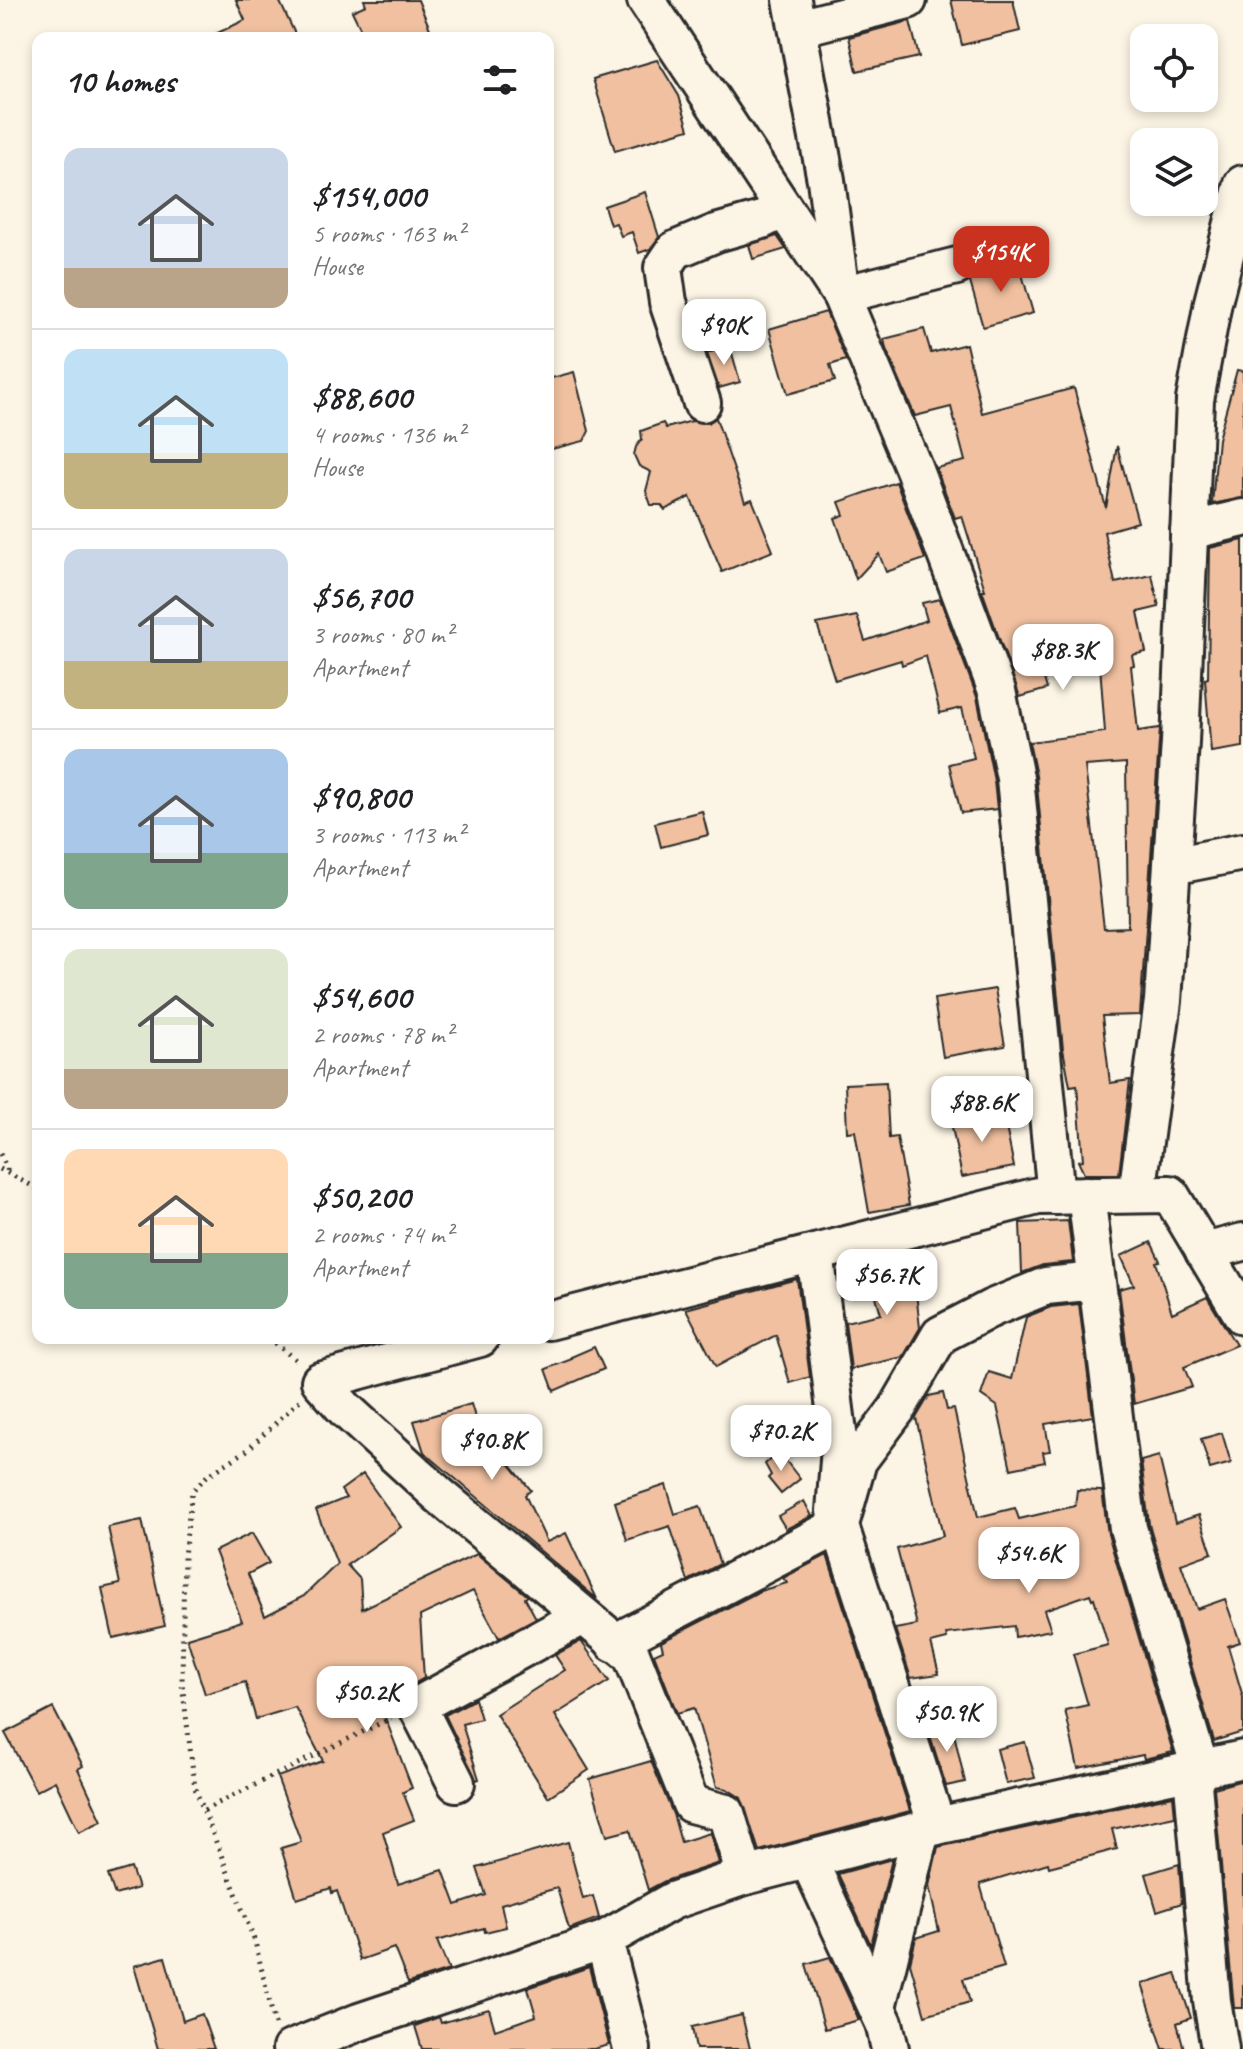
<!DOCTYPE html>
<html lang="en">
<head>
<meta charset="utf-8">
<style>
  :root { --surface:#fff; --page:#f6f6f6; --text:#202124; --muted:#757577; --line:#e0e0e0; --accent:#c8321e }
  body { margin:0; font-family:Caveat,sans-serif; background:var(--page); color:var(--text); height:100vh; display:flex; flex-direction:column; font-size:30px; white-space:nowrap }
  * { box-sizing:border-box; margin:0 }
  p { font-size:26px; color:var(--muted) }
  .icon { flex:none; width:44px; height:44px; fill:none; stroke:currentColor; stroke-width:2; stroke-linecap:round; stroke-linejoin:round }
  .map { position:relative; flex:1; overflow:hidden }
  .details { position:absolute; left:32px; top:32px; width:522px; height:1312px; display:flex; flex-direction:column; background:var(--surface); border-radius:16px; box-shadow:0 4px 12px #0003 }
  .details>* { flex:none }
  .controls { position:absolute; left:1130px; top:24px; display:grid; gap:16px }
  .controls a { display:grid; place-items:center; width:88px; height:88px; border-radius:16px; background:var(--surface); box-shadow:0 4px 12px #0003; font-size:40px }
  .price { position:absolute; translate:-50% -68px; padding:0 18px; border-radius:16px; background:#fff; color:#222; font-size:26px; line-height:52px; filter:drop-shadow(0 2px 4px #0008) }
  .price::after { content:''; position:absolute; left:50%; top:48px; width:24px; height:18px; margin-left:-12px; background:inherit; clip-path:polygon(0 0,100% 0,50% 100%) }
  .price.current { background:var(--accent); color:#fff }
  ul { padding:0; list-style:none }
  li { display:flex; align-items:center; gap:24px; height:200px; padding:0 32px }
  li+li { border-top:2px solid var(--line) }
  li span { display:grid; place-items:center; flex:none; width:224px; height:160px; border-radius:16px; color:#555 }
  li>.icon { margin-inline-start:auto }
  span .icon { width:96px; height:96px; fill:#fffc; stroke-width:1 }
  li b { font-size:34px }
  h2 { display:flex; justify-content:space-between; align-items:center; height:96px; padding:0 32px; font-size:34px }
  .map>svg:first-child { display:block }
  .building { fill:#f0c0a0; stroke:#2b2b2b; stroke-width:2; fill-rule:evenodd }
  .lines { fill:none; stroke-linecap:round; stroke-linejoin:round }
  .minor-casing { stroke:#2b2b2b; stroke-width:42 }
  .path { stroke:#2b2b2b; stroke-width:5; stroke-dasharray:2 6; stroke-linecap:butt }
  .minor { stroke:#fcf5e5; stroke-width:36 }
</style>
</head>
<body>
<div class="map">
<svg width="1243" height="2049" viewBox="0 0 1243 2049">
  <rect width="100%" height="100%" fill="#fcf5e5"/>
  <filter id="ink" filterUnits="userSpaceOnUse"><feTurbulence type="fractalNoise" baseFrequency=".0125" numOctaves="2"/><feDisplacementMap in="SourceGraphic" scale="16" xChannelSelector="R" yChannelSelector="G"/><feConvolveMatrix kernelMatrix="1 2 1 2 8 2 1 2 1" color-interpolation-filters="sRGB"/></filter>
  <g filter="url(#ink)">
    <g class="building">
      <path d="M236 0H279L297 38H207L245 20Z"/>
      <path d="M364 0H418L430 29 409 38H365L352 11 366 5Z"/>
      <path d="M951 0H1013L1020 31 962 45Z"/>
      <path d="M910 21 919 57 857 71 849 37Z"/>
      <path d="M657 60 679 96 689 129 615 151 593 79Z"/>
      <path d="M645 192 659 237 650 249 639 253 632 232 621 236 616 223 610 225 604 206Z"/>
      <path d="M777 236 786 249 753 259 749 245Z"/>
      <path d="M1018 260 1033 313 983 327 970 282 977 272Z"/>
      <path d="M826 312 846 360 830 365 835 381 788 394 769 329Z"/>
      <path d="M924 329 931 353 966 344 982 413 1074 388 1106 508 1117 446 1138 522 1104 532 1115 583 1152 575 1159 607 1138 612 1146 652 1132 655 1134 665 1131 666 1138 731 1160 728 1140 1015 1102 1016 1110 1083 1130 1080 1119 1174H1084L1078 1161 1083 1160 1077 1085 1070 1086 1063 1049 1036 776 1029 742 1105 732 1099 652 1039 661 1047 689 1020 697 982 590H985L962 516 955 518 936 468 965 461 951 407 915 416 886 349 884 339ZM1126 763 1128 927 1104 928 1085 766Z"/>
      <path d="M730 346 740 382 719 388 707 353Z"/>
      <path d="M1237 370 1243 371V498L1212 504 1218 439Z"/>
      <path d="M574 372 589 431 584 441 548 450V379Z"/>
      <path d="M716 418 745 502 752 499 773 551 722 572 690 497 665 510 661 505H651L646 491 651 472 639 466 634 455 636 447 642 439 641 431 663 423 666 428 692 421 708 423Z"/>
      <path d="M896 482 925 559 886 572 879 554 856 579 835 518 844 515 839 502Z"/>
      <path d="M1243 540V747L1211 752 1205 679 1208 678 1210 548Z"/>
      <path d="M940 599 977 697 994 781 997 809 961 813 949 764 974 758 962 708 940 713 926 656 902 665 901 660 835 680 817 624 857 616 865 641 927 620 922 603Z"/>
      <path d="M702 811 708 835 661 847 655 823Z"/>
      <path d="M995 989 1005 1046 943 1057 934 999Z"/>
      <path d="M886 1082 889 1138 897 1137 909 1205 869 1212 855 1131 847 1132 845 1084Z"/>
      <path d="M1003 1112 1014 1167 962 1177 951 1122Z"/>
      <path d="M1068 1221 1073 1262 1043 1265 1022 1273 1020 1223Z"/>
      <path d="M1151 1242 1160 1261 1156 1262 1172 1313 1207 1297 1236 1345 1184 1367 1192 1387 1134 1404 1119 1289 1134 1285 1121 1256Z"/>
      <path d="M912 1257 920 1328 903 1357 851 1369 845 1322 881 1314 868 1269Z"/>
      <path d="M797 1279 810 1377 790 1383 776 1335 716 1367 686 1309Z"/>
      <path d="M1079 1304 1093 1416 1045 1424 1050 1451 1043 1452 1045 1462 1011 1469 997 1406 981 1395 989 1372 1012 1379 1026 1317 1051 1307Z"/>
      <path d="M594 1347 604 1369 554 1391 546 1369 572 1359 571 1357Z"/>
      <path d="M943 1393 947 1410 954 1409 978 1517 1015 1508 1019 1519 1075 1506 1077 1490 1102 1491 1108 1534 1173 1752 1144 1759 1143 1755 1078 1768 1065 1710 1088 1705 1073 1654 1108 1645 1094 1598 1092 1599 1090 1594 1044 1610 1051 1630 1015 1637 1014 1626 946 1634 947 1639 931 1643 939 1674 911 1678 895 1629 917 1625 897 1549 943 1536 916 1418 929 1396Z"/>
      <path d="M471 1404 490 1467 503 1456 531 1490 525 1495 547 1542 566 1533 597 1599 424 1452 414 1421Z"/>
      <path d="M1222 1433 1231 1463 1210 1469 1201 1439Z"/>
      <path d="M779 1452 800 1479 781 1494 768 1478 771 1475 765 1464Z"/>
      <path d="M1159 1456 1175 1523 1199 1515 1212 1553 1181 1564 1197 1609 1225 1599 1240 1642 1228 1646 1243 1697V1732L1214 1741 1149 1524 1141 1461Z"/>
      <path d="M363 1474 401 1527 347 1565 360 1579 362 1609 477 1554 528 1596 525 1598 536 1618 499 1638 473 1591 420 1616 424 1678 380 1704 412 1788 403 1792 414 1820 383 1832 398 1884 443 1870 456 1905 486 1895 477 1868 568 1842 583 1899 593 1896 599 1918 569 1929 557 1888 501 1904 506 1927 485 1932 484 1928 437 1941 449 1970 408 1983 394 1948 360 1960 337 1891 332 1893 331 1888 297 1899 281 1848 301 1842 277 1777 323 1761 295 1707 256 1719 245 1682 205 1694 187 1638 242 1621 215 1551 252 1533 269 1563 248 1574 265 1616 304 1596 337 1564 316 1510 346 1498 341 1490Z"/>
      <path d="M666 1485 675 1514 700 1506 720 1564 688 1581 670 1526 627 1540 615 1502Z"/>
      <path d="M804 1501 812 1516 786 1529 778 1516Z"/>
      <path d="M142 1520 165 1626 113 1638 102 1588 120 1584 108 1527Z"/>
      <path d="M827 1555 910 1811 759 1851 741 1798 727 1789 717 1787 694 1708 677 1713 654 1654 663 1650 661 1642 760 1591 787 1583 783 1578Z"/>
      <path d="M581 1641 609 1681 555 1715 589 1770 548 1797 496 1714 565 1670 555 1655Z"/>
      <path d="M475 1699 481 1719 462 1724 479 1779 476 1780 445 1715Z"/>
      <path d="M53 1708 83 1766 78 1769 102 1821 79 1832 55 1781 36 1791 5 1733Z"/>
      <path d="M952 1725 965 1782 946 1786 928 1729Z"/>
      <path d="M1025 1742 1035 1778 1006 1784 997 1749Z"/>
      <path d="M651 1761 673 1814 681 1842 710 1833 719 1863 665 1881 648 1890 630 1830 607 1836 590 1779Z"/>
      <path d="M1243 1780V2008H1234L1214 1788Z"/>
      <path d="M1173 1796 1175 1816 1112 1829 1117 1849 1049 1867 1048 1863 980 1884 1004 1967 963 1979 970 2002 925 2015 910 1963 916 1938 939 1931 929 1886 938 1847Z"/>
      <path d="M892 1859 871 1945 838 1874Z"/>
      <path d="M1179 1864 1182 1903 1157 1911 1146 1874Z"/>
      <path d="M131 1868 138 1888 115 1895 108 1875Z"/>
      <path d="M165 1957 183 2021 202 2014 214 2049H158L134 1966Z"/>
      <path d="M830 1957 859 2020 825 2029 806 1964Z"/>
      <path d="M589 1967 609 2045 594 2049H422L415 2026 439 2017 441 2023 489 2009 495 2030 536 2016 528 1988Z"/>
      <path d="M1176 1973 1191 2018 1177 2023 1184 2049H1163L1142 1984Z"/>
      <path d="M742 2015 750 2049H696L692 2027Z"/>
    </g>
    <g class="lines">
      <g class="minor-casing">
        <g id="minor">
          <path d="M646 0 841 295 914 469 997 691 1015 778 1056 1196"/>
          <path d="M792 0 826 180 841 295 957 266"/>
          <path d="M798 28 908 0"/>
          <path d="M702 403 668 302 663 268 675 250 716 233 762 220 784 209"/>
          <path d="M1189 531 1243 518"/>
          <path d="M1172 866 1243 852"/>
          <path d="M1137 1194 1163 1001 1180 742 1195 400 1213 302 1243 184"/>
          <path d="M1086 1195 1128 1528 1200 1768 1193 1784 1212 2001 1220 2049"/>
          <path d="M1204 1252 1243 1242"/>
          <path d="M815 1253 840 1448 835 1511 937 1826"/>
          <path d="M548 1321 1038 1196 1170 1194 1243 1316"/>
          <path d="M480 1338 320 1381 345 1409 439 1495 632 1656 691 1804 726 1813 745 1876"/>
          <path d="M614 1643 840 1525 858 1461 897 1409 940 1335 992 1308 1046 1286 1096 1281"/>
          <path d="M456 1783 417 1706 583 1616"/>
          <path d="M808 1859 884 2023 890 2049"/>
          <path d="M604 1940 632 2049"/>
          <path d="M877 2007 921 1830"/>
          <path d="M291 2049 359 2022 604 1940 672 1901 745 1876 937 1826 1243 1759"/>
        </g>
      </g>
      <g class="path">
        <path d="M0 1154 8 1171"/>
        <path d="M0 1169 38 1189"/>
        <path d="M269 1338 298 1362"/>
        <path d="M204 1810 391 1718"/>
        <path d="M275 2025 255 1942 195 1788 182 1683 184 1556 192 1491 207 1476 246 1451 300 1400"/>
      </g>
      <use href="#minor" class="minor"/>
    </g>
  </g>
</svg>
<div class="controls">
<a><svg class="icon" aria-label="locate" viewBox="0 0 24 24"><circle cx="12" cy="12" r="6"/><path d="M12 2v4M12 18v4M2 12h4M18 12h4"/></svg></a>
<a><svg class="icon" aria-label="layers" viewBox="0 0 24 24"><path d="M12 4l9 5-9 5-9-5zM3 14l9 5 9-5"/></svg></a>
</div>
<b class="price current" style="left:1001px;top:294px">$154K</b>
<b class="price" style="left:724px;top:367px">$90K</b>
<b class="price" style="left:1063px;top:692px">$88.3K</b>
<b class="price" style="left:982px;top:1144px">$88.6K</b>
<b class="price" style="left:887px;top:1317px">$56.7K</b>
<b class="price" style="left:781px;top:1473px">$70.2K</b>
<b class="price" style="left:492px;top:1482px">$90.8K</b>
<b class="price" style="left:1029px;top:1595px">$54.6K</b>
<b class="price" style="left:367px;top:1734px">$50.2K</b>
<b class="price" style="left:947px;top:1754px">$50.9K</b>
<section class="details">
<h2>10 homes<svg class="icon" aria-label="filters" viewBox="0 0 24 24"><path d="M4 7h16M4 17h16"/><circle cx="9" cy="7" r="2"/><circle cx="15" cy="17" r="2"/></svg></h2>
<ul>
<li><span style="background:linear-gradient(#c9d6e8 75%,#b9a48a 0)"><svg class="icon" aria-label="home" viewBox="0 0 24 24"><path d="M3 11l9-7 9 7M6 9v11h12V9"/></svg></span><div><b>$154,000</b><p>5 rooms · 163 m²</p><p>House</p></div></li>
<li><span style="background:linear-gradient(#bfe0f5 65%,#c2b280 0)"><svg class="icon" aria-label="home" viewBox="0 0 24 24"><path d="M3 11l9-7 9 7M6 9v11h12V9"/></svg></span><div><b>$88,600</b><p>4 rooms · 136 m²</p><p>House</p></div></li>
<li><span style="background:linear-gradient(#c9d6e8 70%,#c2b280 0)"><svg class="icon" aria-label="home" viewBox="0 0 24 24"><path d="M3 11l9-7 9 7M6 9v11h12V9"/></svg></span><div><b>$56,700</b><p>3 rooms · 80 m²</p><p>Apartment</p></div></li>
<li><span style="background:linear-gradient(#a9c7e8 65%,#7fa58c 0)"><svg class="icon" aria-label="home" viewBox="0 0 24 24"><path d="M3 11l9-7 9 7M6 9v11h12V9"/></svg></span><div><b>$90,800</b><p>3 rooms · 113 m²</p><p>Apartment</p></div></li>
<li><span style="background:linear-gradient(#dfe7d0 75%,#b9a48a 0)"><svg class="icon" aria-label="home" viewBox="0 0 24 24"><path d="M3 11l9-7 9 7M6 9v11h12V9"/></svg></span><div><b>$54,600</b><p>2 rooms · 78 m²</p><p>Apartment</p></div></li>
<li><span style="background:linear-gradient(#ffd9b3 65%,#7fa58c 0)"><svg class="icon" aria-label="home" viewBox="0 0 24 24"><path d="M3 11l9-7 9 7M6 9v11h12V9"/></svg></span><div><b>$50,200</b><p>2 rooms · 74 m²</p><p>Apartment</p></div></li>
</ul>
</section>
</div>
</body>
</html>
